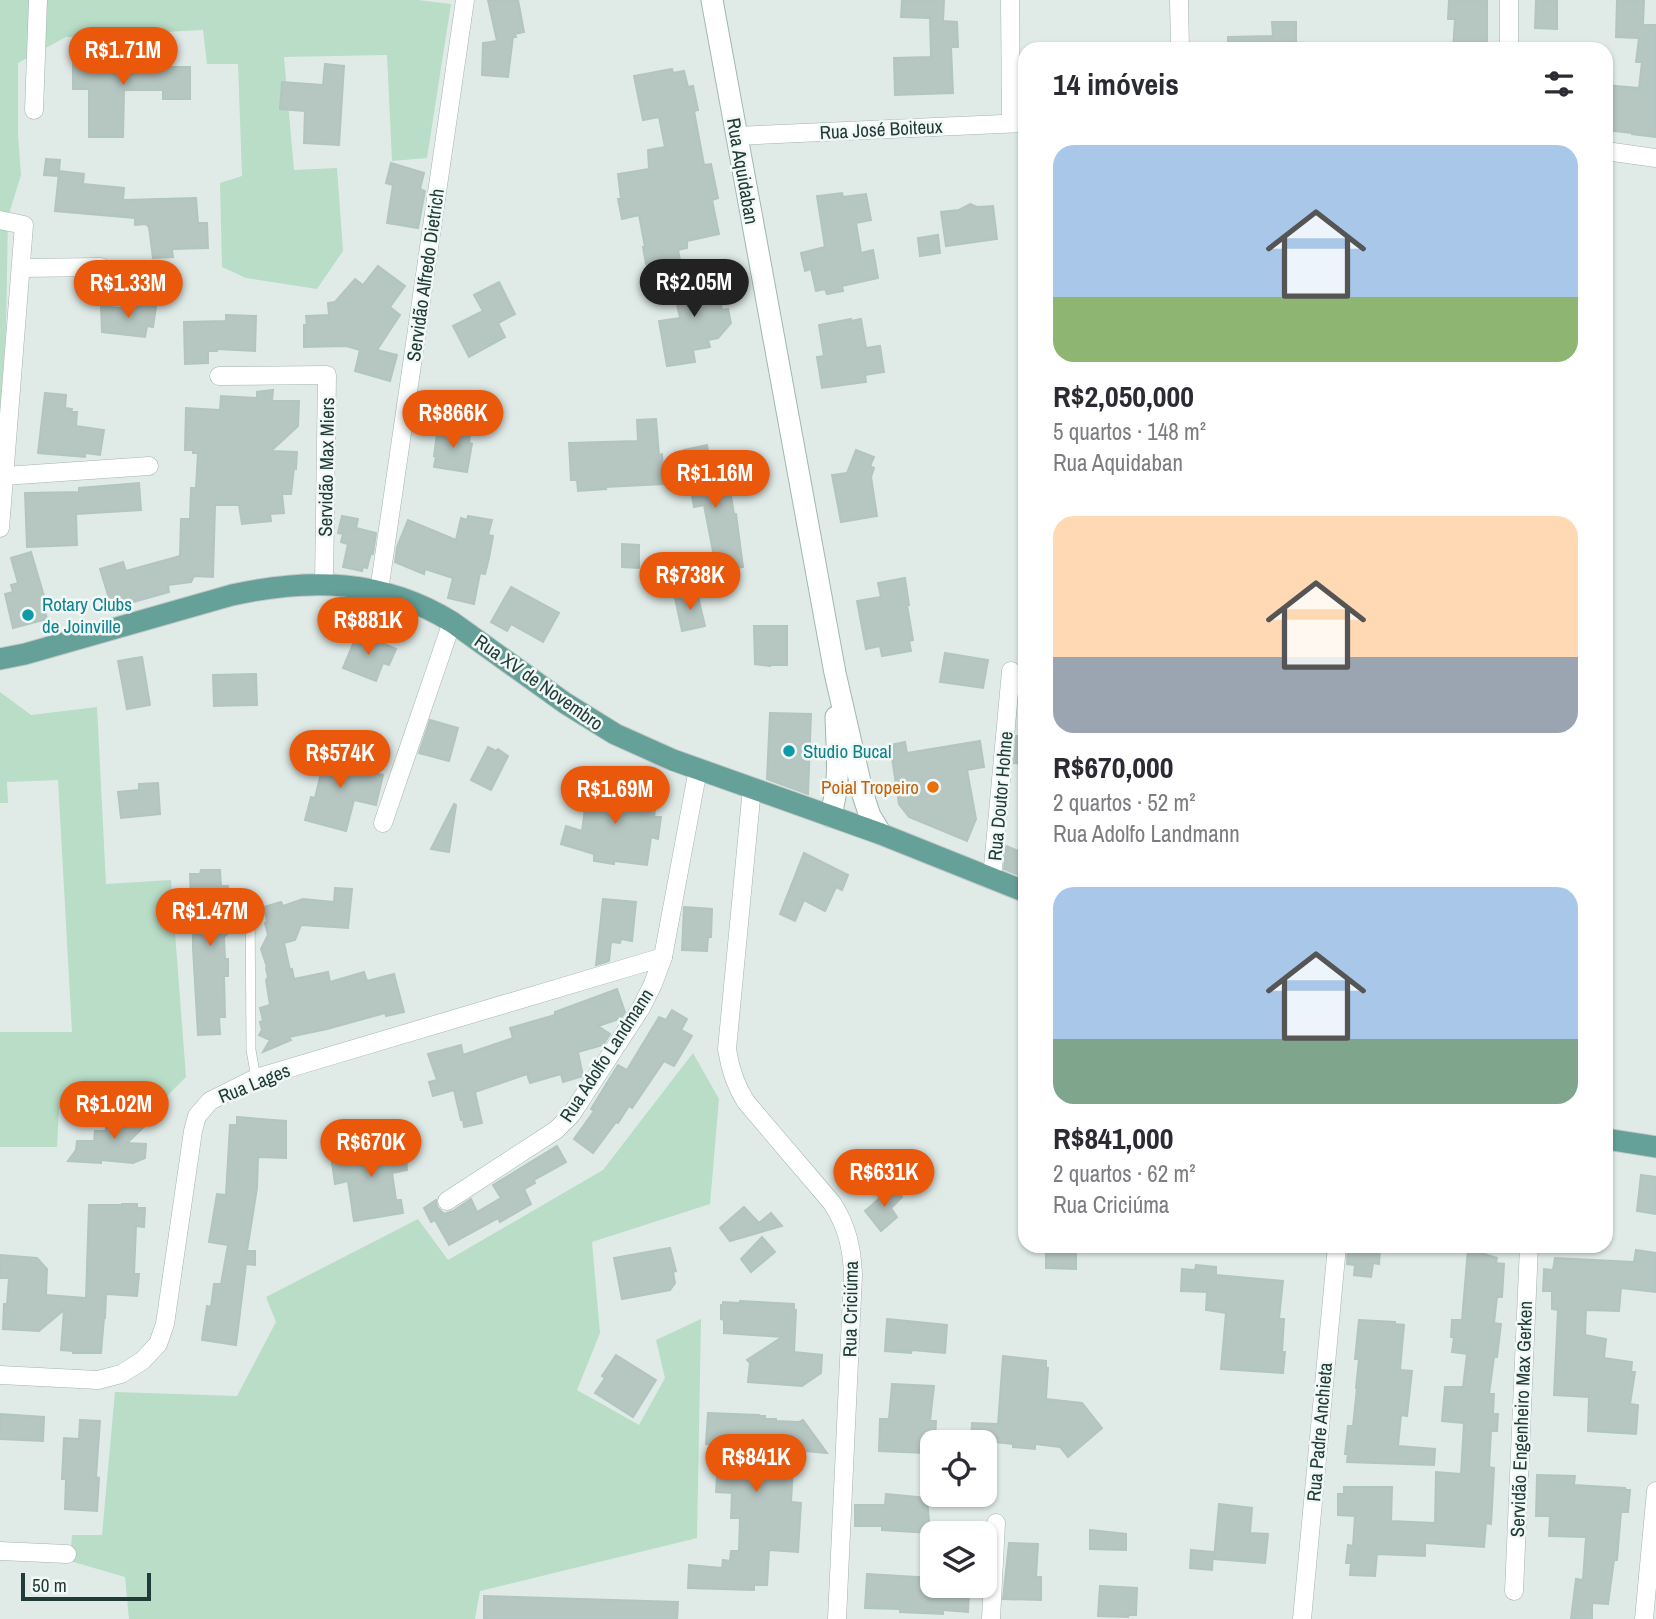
<!DOCTYPE html>
<html lang="pt">
<head>
<meta charset="utf-8">
<style>
  :root { --surface:#fff; --page:#f7f7f7; --text:#2b2b33; --muted:#7c7c81; --accent:#ea580c }
  body { margin:0; font-family:"Archivo Narrow",sans-serif; background:var(--page); color:var(--text); height:100vh; display:flex; flex-direction:column; font-size:26px; white-space:nowrap }
  * { box-sizing:border-box; margin:0 }
  p { font-size:23px; color:var(--muted) }
  .icon { flex:none; width:38px; height:38px; fill:none; stroke:currentColor; stroke-width:2; stroke-linecap:round; stroke-linejoin:round }
  .map { position:relative; flex:1; overflow:hidden }
  .sheet { position:absolute; left:1018px; top:42px; width:595px; height:1211px; display:flex; flex-direction:column; background:var(--surface); border-radius:21px; box-shadow:0 2px 5px #0004 }
  .sheet>* { flex:none }
  .controls { position:absolute; left:920px; top:1430px; display:grid; gap:14px }
  .controls a { display:grid; place-items:center; width:77px; height:77px; border-radius:14px; background:var(--surface); box-shadow:0 2px 5px #0004; font-size:35px }
  .scale { position:absolute; left:21px; bottom:18px; width:130px; box-sizing:border-box; padding-left:7px; border:4px solid #213c38; border-top:0; font-size:19px; line-height:24px; white-space:nowrap; color:#213c38; -webkit-text-stroke:5px #f1f8f5; paint-order:stroke }
  .price { position:absolute; translate:-50% -60px; padding:0 16px; border-radius:24px; background:var(--accent); color:#fff; font-size:23px; line-height:46px; filter:drop-shadow(0 2px 4px #0008) }
  .price::after { content:''; position:absolute; left:50%; top:42px; width:21px; height:16px; margin-left:-10px; background:inherit; clip-path:polygon(0 0,100% 0,50% 100%) }
  .price.active { background:#222; color:#fff }
  ul { padding:0; list-style:none }
  li { display:grid; align-content:center; gap:14px; height:371px; padding:0 35px }
  li span { display:grid; place-items:center; height:217px; border-radius:21px; color:#555 }
  li>.icon { margin-inline-start:auto }
  span .icon { width:126px; height:126px; fill:#fffc; stroke-width:1 }
  li b { font-size:30px }
  h2 { display:flex; justify-content:space-between; align-items:center; height:84px; padding:0 35px; font-size:30px }
  .map>svg:first-child { display:block }
  .green { fill:#b9ddc7 }
  .building { fill:#b6c6c1; stroke:#b3c5c0; stroke-width:2 }
  .lines { fill:none; stroke-linecap:round; stroke-linejoin:round }
  .lane-casing { stroke:#a3b3b0; stroke-width:10 }
  .street-casing { stroke:#a3b3b0; stroke-width:19 }
  .secondary-casing { stroke:#9fb7b1; stroke-width:23 }
  .primary-casing { stroke:#c1c8c7; stroke-width:23 }
  .lane { stroke:#fff; stroke-width:9 }
  .street { stroke:#fff; stroke-width:18 }
  .secondary { stroke:#fff; stroke-width:21 }
  .primary { stroke:#65a199; stroke-width:21 }
  .culture-dot { fill:#0f9aa8; stroke:#f1f8f5; stroke-width:2.5 }
  .food-dot { fill:#e8710a; stroke:#f1f8f5; stroke-width:2.5 }
  .labels { text-anchor:middle; dominant-baseline:central; stroke-width:5; stroke-linejoin:round; paint-order:stroke }
  .street-label { font-size:19px; fill:#213c38; stroke:#f1f8f5 }
  .culture-label { font-size:19px; fill:#0d838f; stroke:#f1f8f5; text-anchor:start }
  .food-label { font-size:19px; fill:#c56008; stroke:#f1f8f5; text-anchor:end }
</style>
</head>
<body>
<div class="map">
<svg width="1656" height="1619" viewBox="0 0 1656 1619">
  <rect width="100%" height="100%" fill="#e0ebe8"/>
  <g class="green">
    <path d="M0 0H418L451 4 427 158 392 161 387 55 284 57 294 170 337 168 343 251 317 289 246 278 222 267 220 183 242 176 238 64H207L203 30 66 37 18 63V135L21 175 8 217 6 330 0 410Z"/>
    <path d="M0 692 31 715 97 707 106 884 171 880 186 1077 160 1103 59 1109 57 1147H0V1032H72L58 780 7 782 8 803H0Z"/>
    <path d="M693 1053 719 1099 710 1204 592 1242 600 1333 577 1390 639 1425 665 1378 656 1340 701 1319 697 1538 480 1591 475 1619H129L125 1577 70 1561 72 1535H102L115 1392 237 1396 276 1322 266 1297 418 1219 448 1260 603 1170Z"/>
  </g>
  <g class="building">
    <path d="M488 0H518L524 32 515 34 516 37H513L508 77 482 75 483 43 497 41Z"/>
    <path d="M902 0H944L943 21 957 22 958 47H951L953 93 895 95 894 58 931 57 930 18 901 17Z"/>
    <path d="M1449 0H1487V49H1453L1455 19H1448Z"/>
    <path d="M1536 0H1557V29L1535 28Z"/>
    <path d="M1617 0H1644L1643 25H1656V137L1632 134V133L1606 130V85L1639 88 1642 62H1636L1639 38 1616 37Z"/>
    <path d="M1272 22H1296V43H1294V49H1228V37L1273 36Z"/>
    <path d="M98 50H122V61L162 62V67H190V99H163V90H124L123 137H89V89H73V61H98Z"/>
    <path d="M325 64 344 66 339 145 304 143 305 111 280 109 282 82 323 85Z"/>
    <path d="M672 69 673 73 684 71 688 87 693 86 698 110 694 111 704 165 711 164 718 198 712 200 719 234 687 241V248L678 250 683 275 653 281 649 263 646 264 643 247H645L639 215 622 219 618 199H621L618 174 649 169 648 150 665 147 659 117 643 120 634 76Z"/>
    <path d="M46 159 60 160 59 171 84 174 83 184 124 188 123 200 196 198 198 223H207L208 248 172 249 173 257 153 258 149 227 146 224 135 225V218L55 211 59 172 58 176 44 175Z"/>
    <path d="M391 163 424 173 420 189 425 191 418 228 387 223 393 185 386 183Z"/>
    <path d="M842 193 843 197 866 194 871 220 856 223 861 253 873 250 878 278 842 286 843 291 827 294 825 289 816 291 811 269 805 271 801 253 825 247 817 196Z"/>
    <path d="M970 204 977 207 993 206 997 239 946 246 941 212 959 210Z"/>
    <path d="M938 235 940 253 920 256 918 238Z"/>
    <path d="M378 266 405 286 390 307 400 315 377 350 397 355 390 381 355 371 360 350 346 346 304 347V325H307L306 316 329 315 328 303 335 302 355 279 363 285Z"/>
    <path d="M714 272 722 310 728 309 731 323 718 338 708 340 710 347 693 350 695 362 667 366 659 321 680 318 672 280Z"/>
    <path d="M499 282 515 314 498 323 505 337 469 357 453 326 483 311 474 295Z"/>
    <path d="M137 303 156 307 153 327 147 326 145 337 102 332 101 306 136 310Z"/>
    <path d="M226 315 256 316 255 351 217 349V351H208V363L185 364 184 322 226 321Z"/>
    <path d="M851 319V321L861 319 866 348 880 346 884 372 865 375 866 382 822 388 817 357 824 356 819 325Z"/>
    <path d="M273 390 272 401H299L298 426 271 451 297 452 296 469 294 468 291 494H282L284 513 270 514 271 521 242 524 239 505H215L213 577 194 576 191 582 168 585 169 592 112 608 100 569 123 562 126 571 180 556 181 519H190L191 488H196L198 453H193V450H185L186 408 220 410 221 396 257 398V392Z"/>
    <path d="M45 393 66 395 65 408 72 409 71 412H77L76 426 104 430 100 455 85 453V457L38 453Z"/>
    <path d="M656 419 659 455 662 454 664 484 605 487 606 489 578 491 577 480H571L569 443 638 441 637 420Z"/>
    <path d="M438 427 470 433 469 443 472 444 467 472 434 467 436 456H434Z"/>
    <path d="M707 445 716 493 730 491 734 514H736L743 567 717 572 704 505 694 507 684 450Z"/>
    <path d="M856 450 874 457 870 466 874 468 871 477 877 516 841 522 832 475 847 473Z"/>
    <path d="M139 483 141 510 76 514 77 545 27 547 25 493 79 492V488Z"/>
    <path d="M342 516 358 519 356 528 376 533 373 554 371 553 367 568 363 567 362 571 343 567 348 544 341 542 343 534 338 533Z"/>
    <path d="M468 516 492 520 488 535 493 536 489 558 485 574 480 573 474 604 448 598 453 578 425 569 424 574 395 562 397 547 408 520 456 540 461 518 467 520Z"/>
    <path d="M622 544 639 545V568L622 567Z"/>
    <path d="M31 552 44 596 41 597 47 619 13 628 5 594 13 592 11 585 18 583 11 558Z"/>
    <path d="M905 578 909 605H907L913 640 909 641 911 651 882 656 880 646 866 649 857 601 881 597 878 583Z"/>
    <path d="M511 587 559 613 543 642 511 624 507 631 491 622Z"/>
    <path d="M697 593 705 626 682 631 675 598Z"/>
    <path d="M754 626H787V665H770V666L755 664Z"/>
    <path d="M358 632 396 649 389 665 383 663 376 681 343 668Z"/>
    <path d="M945 653 988 660 983 688 940 682Z"/>
    <path d="M142 657 150 705 127 709 118 661Z"/>
    <path d="M256 674 257 705 214 706 213 675Z"/>
    <path d="M770 713 811 714 808 794 767 779Z"/>
    <path d="M430 720 458 728 449 761 419 753Z"/>
    <path d="M1016 736 1026 737V764L1014 763Z"/>
    <path d="M980 741 984 767 967 770 976 819 967 841 909 817 899 804 890 745 905 742 907 753Z"/>
    <path d="M320 746 347 752 344 766 383 775 376 805 354 800 346 831 305 820 311 797 315 798 321 773 315 772 317 763H315Z"/>
    <path d="M488 747 496 751 498 749 508 756 491 790 471 780Z"/>
    <path d="M589 779 625 785 623 795 656 802 654 817H661L658 839 651 837 647 865 614 861V864L594 861V854L561 844 566 826 582 831Z"/>
    <path d="M158 783 160 814 121 818 118 792 139 790V784Z"/>
    <path d="M454 804 456 805 449 852 431 849Z"/>
    <path d="M1006 846 1026 854V878L1004 869Z"/>
    <path d="M804 853 848 875 842 890 836 887 825 911 804 900 795 921 780 914Z"/>
    <path d="M201 870H220L221 886H228L230 931 224 937 225 959H228V976H224L225 1017H219L220 1034 198 1035 193 948V905H191L190 874H200Z"/>
    <path d="M335 888 352 889 348 928 301 925 295 940 284 943 290 970 292 969 294 979 328 972 330 982 364 972 367 981 394 974 404 1012 386 1016 385 1013 327 1029 289 1037 291 1040 263 1052 270 1040 259 1035 262 1030 260 1022 263 1021 260 1008 270 1005 266 980 268 977 266 968 267 967 261 949 268 935 265 923 267 922 264 907 281 902 283 906 303 899 334 902Z"/>
    <path d="M603 899 636 902 632 941 621 939 620 943 611 942 609 961 596 965Z"/>
    <path d="M684 907 712 909 711 937H708L707 951 682 950Z"/>
    <path d="M617 989 625 1012 620 1019 598 1026 610 1034 603 1045 578 1052 583 1076 563 1082 561 1074 530 1083 527 1074 475 1092 482 1123 464 1127 463 1120H461L454 1090 433 1096 429 1082 437 1080 428 1054 461 1045 463 1055 513 1038 510 1028 555 1015V1012Z"/>
    <path d="M672 1010 687 1019 681 1030 692 1036 674 1066 664 1061 632 1108 629 1106 618 1123 616 1122 593 1153 574 1139 594 1111 591 1109 618 1065 627 1070 659 1017 666 1020Z"/>
    <path d="M134 1107 149 1122 127 1143 146 1144 145 1158 133 1163 101 1160V1163L68 1161 76 1150 77 1141H94L95 1131H106L107 1116 125 1115Z"/>
    <path d="M237 1117 286 1121V1158L258 1157 257 1188 247 1251H255V1265L246 1264 236 1345 202 1340 207 1306 211 1307 214 1284H221L228 1245 209 1242 217 1194 226 1195 230 1125H237Z"/>
    <path d="M405 1143 407 1170 392 1173 396 1200H401L403 1213 354 1221 348 1181 335 1184 331 1155Z"/>
    <path d="M557 1146 566 1162 534 1180 535 1183 524 1189 531 1204 500 1222 498 1218 449 1245 435 1220 431 1222 424 1208 436 1200 437 1207 444 1214 453 1211 471 1199 477 1212 501 1198 493 1185Z"/>
    <path d="M1641 1175 1656 1177V1214L1637 1211Z"/>
    <path d="M893 1187 902 1197 891 1208 897 1217 881 1231 865 1211Z"/>
    <path d="M122 1204H137V1208H145L144 1227 136 1226 134 1274H139L137 1296 106 1294 105 1318H104L101 1353H73V1351L61 1350 64 1310 39 1331 3 1329 4 1304H7L9 1278H0V1255L37 1258 47 1269 46 1295 86 1298 89 1205H122Z"/>
    <path d="M744 1207 759 1223 771 1213 782 1226 730 1241 720 1228Z"/>
    <path d="M762 1237 775 1252 751 1272 741 1259Z"/>
    <path d="M1348 1246H1374V1248L1380 1249 1379 1264 1373 1263 1371 1277 1354 1275 1355 1265 1347 1264Z"/>
    <path d="M670 1248 676 1271 673 1272 675 1283 670 1290 622 1299 614 1258Z"/>
    <path d="M1046 1248 1076 1250V1269L1046 1268Z"/>
    <path d="M1468 1249 1497 1258 1496 1263 1504 1264 1502 1297H1497L1494 1323 1501 1324 1497 1357H1494L1489 1394H1494L1493 1414H1498L1497 1431H1491L1489 1467 1494 1468 1492 1507 1491 1524 1486 1523 1484 1547 1425 1543V1556L1377 1554 1375 1576 1350 1575 1351 1563H1346L1348 1545 1353 1546 1355 1516 1338 1515V1494H1344V1487H1392L1391 1521 1435 1523 1436 1472 1461 1474 1464 1423 1442 1421 1445 1387H1463L1467 1354 1452 1352 1454 1337H1451L1452 1320H1462Z"/>
    <path d="M1636 1250 1656 1253V1292L1621 1288 1619 1311 1586 1310 1585 1335 1606 1339 1604 1358 1632 1362 1631 1372H1635L1630 1404 1638 1405 1636 1434 1588 1431 1589 1397 1554 1395 1558 1310 1552 1309V1291H1543L1544 1269 1553 1270 1555 1258 1634 1262Z"/>
    <path d="M1196 1265 1216 1267V1275L1283 1281 1279 1319H1284L1282 1352H1285L1283 1373 1221 1369 1226 1313 1206 1310 1207 1292 1181 1291 1182 1269 1195 1270Z"/>
    <path d="M740 1301 794 1304V1310H796L794 1352 822 1355 821 1373 802 1386 748 1382 750 1363 747 1360 782 1337 724 1333V1320L721 1319V1305H723V1302L740 1303Z"/>
    <path d="M887 1319 947 1325 945 1353 912 1350 911 1353 885 1351Z"/>
    <path d="M1359 1320 1395 1322V1324L1404 1325 1400 1370 1412 1371 1407 1416 1401 1415 1398 1446 1435 1449 1434 1465 1347 1462 1348 1454H1345L1348 1426H1353L1357 1388H1356L1359 1359H1355Z"/>
    <path d="M616 1355 656 1380 633 1417 595 1393 605 1378 602 1376Z"/>
    <path d="M1003 1356 1046 1361V1368H1048L1046 1399 1082 1403 1102 1428 1068 1457 1060 1447 1035 1444V1449L1013 1447V1444L995 1442H971L972 1423 998 1424Z"/>
    <path d="M892 1384 934 1386 930 1421H936L935 1441H926V1453L879 1451 880 1419H889Z"/>
    <path d="M708 1413 759 1415V1416H765V1419H776V1421L799 1422 803 1420 827 1453 794 1450 791 1502 801 1503 798 1552 769 1550 767 1585H754V1590L688 1588 689 1565 722 1568 723 1560 730 1561 731 1551H739L740 1518H731L732 1493 716 1492 719 1445 706 1444Z"/>
    <path d="M0 1414 44 1417 43 1441 0 1439Z"/>
    <path d="M80 1420 100 1421 96 1477 99 1478 97 1511 65 1509 66 1479H62L64 1438 79 1439Z"/>
    <path d="M1537 1475 1575 1476 1574 1485 1625 1488 1626 1490H1630L1628 1512H1621L1617 1560H1614L1608 1604 1592 1603V1619H1571L1576 1579 1583 1580 1586 1537 1549 1536 1550 1516H1536Z"/>
    <path d="M886 1494 927 1498 930 1533 882 1530V1526H855V1505H885Z"/>
    <path d="M1219 1504 1252 1508 1250 1533 1268 1534 1265 1563 1214 1559Z"/>
    <path d="M1090 1530 1126 1534V1550L1090 1549Z"/>
    <path d="M1009 1543 1038 1544 1036 1577H1041V1600L1003 1599Z"/>
    <path d="M1191 1550 1213 1552 1212 1570 1190 1568Z"/>
    <path d="M867 1574 933 1578V1586H949V1590L969 1591 968 1612 943 1610V1614L900 1612V1609L865 1608Z"/>
    <path d="M1100 1586 1137 1588 1136 1615H1127L1128 1617 1098 1616Z"/>
    <path d="M484 1596 678 1602 677 1619H484Z"/>
  </g>
  <g class="lines">
    <g class="lane-casing">
      <path id="lane" d="M250 898 251 1050 256 1078"/>
    </g>
    <g class="street-casing">
      <g id="street">
        <path d="M1010 0 1011 123"/>
        <path d="M1179 0 1180 49"/>
        <path d="M1509 0V49"/>
        <path d="M34 110 38 0"/>
        <path d="M736 136 1026 123"/>
        <path d="M1606 151 1656 158"/>
        <path d="M0 220 24 225 0 528"/>
        <path d="M21 268 101 267"/>
        <path d="M219 376 327 375 324 584"/>
        <path d="M4 476 149 466"/>
        <path d="M379 591 465 0"/>
        <path d="M752 788 727 1049C730 1069 735 1085 746 1102L832 1203C847 1226 852 1248 853 1275L837 1619"/>
        <path d="M383 823 452 622"/>
        <path d="M992 878 1011 671"/>
        <path d="M447 1201 556 1130 571 1115 641 1008 653 984 663 957 698 769"/>
        <path d="M0 1375 98 1380 121 1374 142 1361 158 1344 165 1324 193 1131 197 1116 210 1101 256 1078 663 957"/>
        <path d="M0 1551 67 1554"/>
        <path d="M1514 1591 1529 1246"/>
        <path d="M991 1619 996 1523"/>
        <path d="M1302 1619 1337 1246"/>
        <path d="M1644 1619 1656 1491"/>
      </g>
    </g>
    <g class="secondary-casing">
      <g id="secondary">
        <path d="M712 0 835 673 863 795 870 816 881 834"/>
        <path d="M830 816C841 784 837 751 836 717"/>
      </g>
    </g>
    <g class="primary-casing">
      <g id="primary">
        <path d="M0 659 25 654 232 595C310 578 382 579 452 622L565 703 615 734 673 760 881 834 1026 892"/>
        <path d="M1606 1139 1656 1147"/>
      </g>
    </g>
    <use href="#lane" class="lane"/>
    <use href="#street" class="street"/>
    <use href="#secondary" class="secondary"/>
    <use href="#primary" class="primary"/>
  </g>
  <g class="culture-dot">
    <circle cx="28" cy="615" r="7"/>
    <circle cx="789" cy="751" r="7"/>
  </g>
  <circle class="food-dot" cx="933" cy="787" r="7"/>
  <g class="labels">
    <g class="street-label">
      <text transform="translate(881 129) rotate(-3)">Rua José Boiteux</text>
      <text transform="translate(743 171) rotate(80)">Rua Aquidaban</text>
      <text transform="translate(425 275) rotate(-82)">Servidão Alfredo Dietrich</text>
      <text transform="translate(326 467) rotate(-89)">Servidão Max Miers</text>
      <text transform="translate(539 682) rotate(35)">Rua XV de Novembro</text>
      <text transform="translate(1000 796) rotate(-85)">Rua Doutor Hohne</text>
      <text transform="translate(606 1055) rotate(-57)">Rua Adolfo Landmann</text>
      <text transform="translate(254 1083) rotate(-22)">Rua Lages</text>
      <text transform="translate(850 1309) rotate(-89)">Rua Criciúma</text>
      <text transform="translate(1521 1419) rotate(-88)">Servidão Engenheiro Max Gerken</text>
      <text transform="translate(1319 1432) rotate(-85)">Rua Padre Anchieta</text>
    </g>
    <g class="culture-label">
      <text x="42" y="604">Rotary Clubs<tspan x="42" dy="22">de Joinville</tspan></text>
      <text x="803" y="751">Studio Bucal</text>
    </g>
    <g class="food-label">
      <text x="919" y="787">Poial Tropeiro</text>
    </g>
  </g>
</svg>
<div class="controls">
<a><svg class="icon" aria-label="locate" viewBox="0 0 24 24"><circle cx="12" cy="12" r="6"/><path d="M12 2v4M12 18v4M2 12h4M18 12h4"/></svg></a>
<a><svg class="icon" aria-label="layers" viewBox="0 0 24 24"><path d="M12 4l9 5-9 5-9-5zM3 14l9 5 9-5"/></svg></a>
</div>
<div class="scale">50 m</div>
<b class="price" style="left:123px;top:87px">R$1.71M</b>
<b class="price active" style="left:694px;top:319px">R$2.05M</b>
<b class="price" style="left:128px;top:320px">R$1.33M</b>
<b class="price" style="left:453px;top:450px">R$866K</b>
<b class="price" style="left:715px;top:510px">R$1.16M</b>
<b class="price" style="left:690px;top:612px">R$738K</b>
<b class="price" style="left:368px;top:657px">R$881K</b>
<b class="price" style="left:340px;top:790px">R$574K</b>
<b class="price" style="left:615px;top:826px">R$1.69M</b>
<b class="price" style="left:210px;top:948px">R$1.47M</b>
<b class="price" style="left:114px;top:1141px">R$1.02M</b>
<b class="price" style="left:371px;top:1179px">R$670K</b>
<b class="price" style="left:884px;top:1209px">R$631K</b>
<b class="price" style="left:756px;top:1494px">R$841K</b>
<section class="sheet">
<h2>14 imóveis<svg class="icon" aria-label="filters" viewBox="0 0 24 24"><path d="M4 7h16M4 17h16"/><circle cx="9" cy="7" r="2"/><circle cx="15" cy="17" r="2"/></svg></h2>
<ul>
<li><span style="background:linear-gradient(#a9c7e8 70%,#8fb573 0)"><svg class="icon" aria-label="home" viewBox="0 0 24 24"><path d="M3 11l9-7 9 7M6 9v11h12V9"/></svg></span><div><b>R$2,050,000</b><p>5 quartos · 148 m²</p><p>Rua Aquidaban</p></div></li>
<li><span style="background:linear-gradient(#ffd9b3 65%,#9aa5b1 0)"><svg class="icon" aria-label="home" viewBox="0 0 24 24"><path d="M3 11l9-7 9 7M6 9v11h12V9"/></svg></span><div><b>R$670,000</b><p>2 quartos · 52 m²</p><p>Rua Adolfo Landmann</p></div></li>
<li><span style="background:linear-gradient(#a9c7e8 70%,#7fa58c 0)"><svg class="icon" aria-label="home" viewBox="0 0 24 24"><path d="M3 11l9-7 9 7M6 9v11h12V9"/></svg></span><div><b>R$841,000</b><p>2 quartos · 62 m²</p><p>Rua Criciúma</p></div></li>
</ul>
</section>
</div>
</body>
</html>
